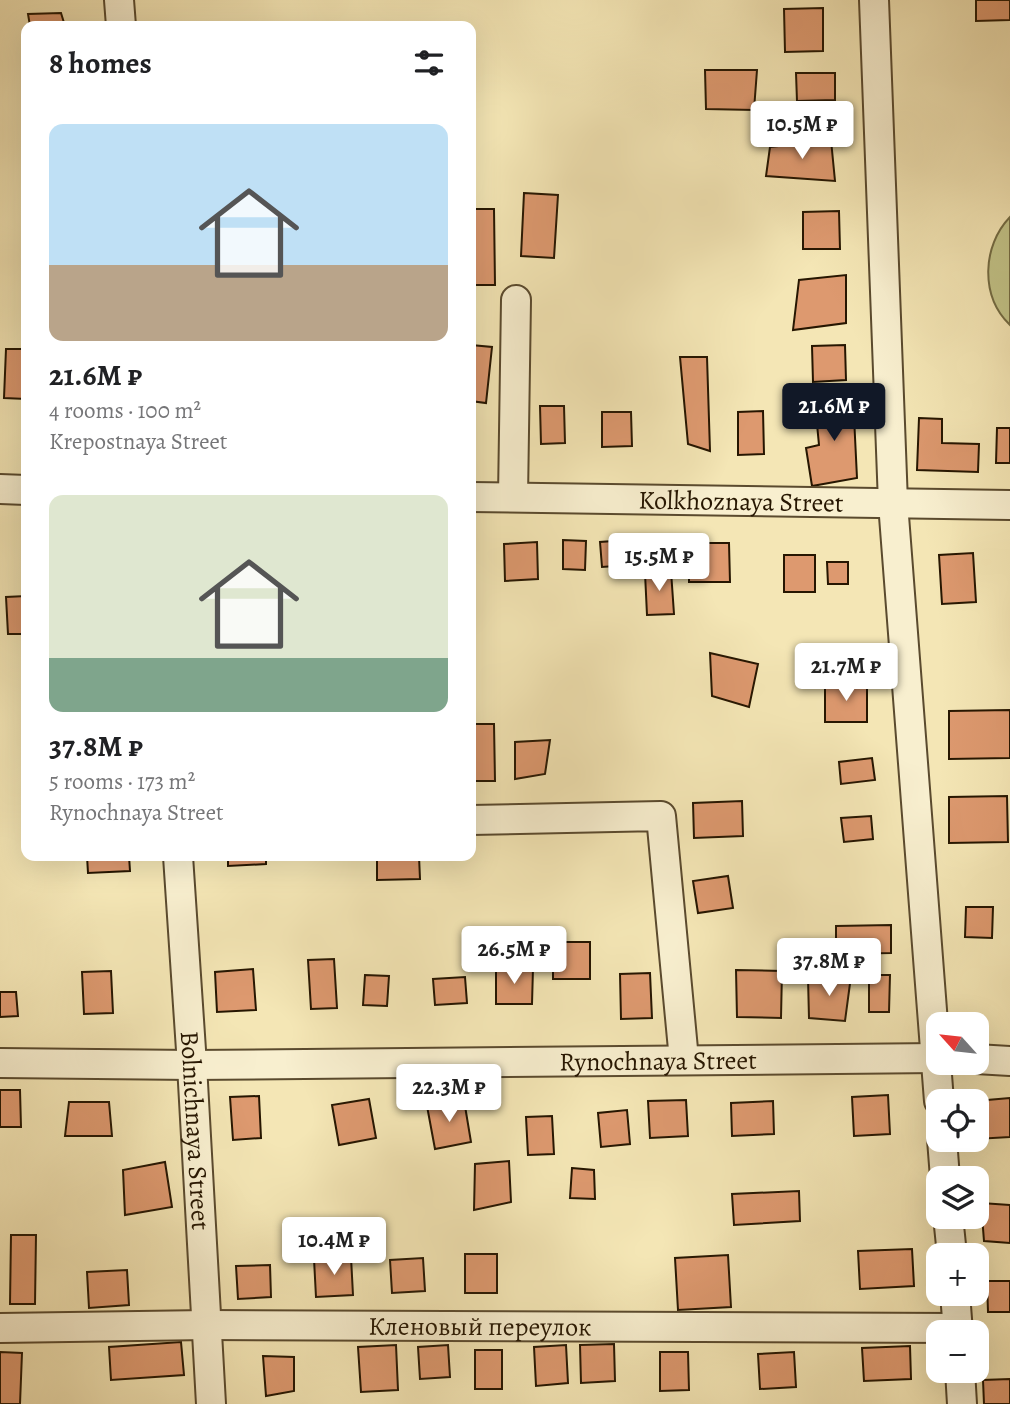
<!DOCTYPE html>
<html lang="en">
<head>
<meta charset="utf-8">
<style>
  :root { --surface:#fff; --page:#f2f2f2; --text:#202124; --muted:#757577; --accent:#111827 }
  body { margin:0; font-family:Alegreya,serif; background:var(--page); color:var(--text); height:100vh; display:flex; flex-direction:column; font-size:26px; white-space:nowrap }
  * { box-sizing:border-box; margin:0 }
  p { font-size:23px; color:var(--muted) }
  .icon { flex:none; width:38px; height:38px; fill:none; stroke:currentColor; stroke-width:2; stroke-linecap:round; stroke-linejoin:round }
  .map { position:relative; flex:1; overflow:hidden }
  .sheet { position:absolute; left:21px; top:21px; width:455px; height:840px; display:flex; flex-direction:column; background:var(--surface); border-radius:14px; box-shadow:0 7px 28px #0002 }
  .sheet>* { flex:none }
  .needle { width:46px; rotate:297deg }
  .controls { position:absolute; left:926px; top:1012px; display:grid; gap:14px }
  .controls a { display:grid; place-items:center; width:63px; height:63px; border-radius:14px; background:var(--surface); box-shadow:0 7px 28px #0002; font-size:35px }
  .price { position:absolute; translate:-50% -60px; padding:0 16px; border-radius:7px; background:#fff; color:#222; font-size:23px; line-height:46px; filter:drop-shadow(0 2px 4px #0008) }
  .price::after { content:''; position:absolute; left:50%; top:42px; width:21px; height:16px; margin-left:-10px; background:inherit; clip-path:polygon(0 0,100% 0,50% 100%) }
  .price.current { background:var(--accent); color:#fff }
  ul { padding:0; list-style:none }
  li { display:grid; align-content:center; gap:14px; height:371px; padding:0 28px }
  li span { display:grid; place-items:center; height:217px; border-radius:14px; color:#555 }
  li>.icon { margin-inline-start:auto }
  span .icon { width:126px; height:126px; fill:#fffc; stroke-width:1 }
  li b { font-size:30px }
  h2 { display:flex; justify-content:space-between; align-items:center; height:84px; padding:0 28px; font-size:30px }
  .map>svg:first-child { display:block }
  .green { fill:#c2c388; stroke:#746c44; stroke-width:2 }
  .building { fill:#dd996f; stroke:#261601; stroke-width:2 }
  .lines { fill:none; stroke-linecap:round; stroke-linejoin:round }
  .minor-casing { stroke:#5a4a2e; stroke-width:32 }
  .minor { stroke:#f8efcf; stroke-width:28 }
  .labels { text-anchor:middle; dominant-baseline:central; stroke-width:6; stroke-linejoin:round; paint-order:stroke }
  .street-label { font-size:26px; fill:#261601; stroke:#f8efcf }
</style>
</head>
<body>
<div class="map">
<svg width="1010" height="1404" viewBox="0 0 1010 1404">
  <rect width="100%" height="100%" fill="#f4e6b5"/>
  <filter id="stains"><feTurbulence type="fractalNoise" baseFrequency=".00286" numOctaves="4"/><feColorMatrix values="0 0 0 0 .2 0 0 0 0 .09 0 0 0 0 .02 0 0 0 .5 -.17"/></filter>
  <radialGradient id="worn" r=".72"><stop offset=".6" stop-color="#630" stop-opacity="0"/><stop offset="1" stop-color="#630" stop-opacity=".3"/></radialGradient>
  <path class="green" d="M1010 217V325C980 296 982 246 1010 217Z"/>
  <g class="building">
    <path d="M976 0H1010V20L976 21Z"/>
    <path d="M823 8V51L785 52 784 9Z"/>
    <path d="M61 13 65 26H30L28 14Z"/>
    <path d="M705 70H757L754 110 706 109Z"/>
    <path d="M796 73H835V100L797 101Z"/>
    <path d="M831 140 835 181 766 176 770 147Z"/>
    <path d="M524 193 558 195 554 258 521 256Z"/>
    <path d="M471 209H494L495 285H471Z"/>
    <path d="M839 211 840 249H803V212Z"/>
    <path d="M846 275V323L793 330 799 280Z"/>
    <path d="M471 345 492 347 486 403 471 401Z"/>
    <path d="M845 345 846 380 813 382 812 346Z"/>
    <path d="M6 349H26V399L4 398Z"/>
    <path d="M680 357H707L710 451 688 444Z"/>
    <path d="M853 396 857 478 812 486 806 448 819 445 815 403Z"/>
    <path d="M540 406H564L565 443 541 444Z"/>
    <path d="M763 411 764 454 738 455V412Z"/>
    <path d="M602 412H631L632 446 602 447Z"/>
    <path d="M919 418 942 419V443L979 444 978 472 917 470Z"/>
    <path d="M997 428H1010V463H996Z"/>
    <path d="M563 540 586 541 585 570 563 569Z"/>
    <path d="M627 540 629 565 602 567 600 542Z"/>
    <path d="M537 542 538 579 505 581 504 544Z"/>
    <path d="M689 543H729L730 582H689Z"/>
    <path d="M973 553 976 602 942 604 939 555Z"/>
    <rect x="784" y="555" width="31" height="37"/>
    <path d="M827 562H848V584H828Z"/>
    <path d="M671 571 674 614 647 615 645 573Z"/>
    <path d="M26 596V634H8L6 597Z"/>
    <path d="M710 653 758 664 749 707 712 696Z"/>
    <rect x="825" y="685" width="42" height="37"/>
    <path d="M1010 710V758L949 759V711Z"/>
    <path d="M471 724H494L495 781H471Z"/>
    <path d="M550 740 545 774 515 779V742Z"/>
    <path d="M872 758 875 780 841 784 839 762Z"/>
    <path d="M1007 796 1008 842 949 843V797Z"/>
    <path d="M742 801 743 836 694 838 693 803Z"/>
    <path d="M871 816 873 839 844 842 841 818Z"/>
    <path d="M87 856H129L130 871 88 873Z"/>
    <path d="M228 856H266V864L228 866Z"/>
    <path d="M377 856H419L420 879 377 880Z"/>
    <path d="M728 876 733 908 698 913 693 881Z"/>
    <path d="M966 907H993L992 938 965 937Z"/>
    <path d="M891 925V953L836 954V926Z"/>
    <rect x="553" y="942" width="37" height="37"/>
    <path d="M334 959 337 1008 311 1009 308 960Z"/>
    <path d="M496 968H533L532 1004H496Z"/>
    <path d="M253 969 256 1010 217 1012 215 972Z"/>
    <path d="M736 970 782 971 781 1018 737 1017Z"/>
    <path d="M111 971 113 1013 84 1014 82 972Z"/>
    <path d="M650 973 652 1018 621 1019 620 974Z"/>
    <path d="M365 975 389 976 387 1006 363 1005Z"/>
    <path d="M869 975H890L889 1012H869Z"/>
    <path d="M851 976 845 1021 809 1018 808 978Z"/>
    <path d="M465 977 467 1003 435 1005 433 979Z"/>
    <path d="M0 992H16L18 1016 0 1017Z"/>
    <path d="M0 1090H20L21 1127H0Z"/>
    <path d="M888 1095 890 1134 854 1136 852 1097Z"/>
    <path d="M259 1096 261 1138 233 1140 230 1097Z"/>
    <path d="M1010 1098V1137L976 1139V1101Z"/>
    <path d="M369 1099 376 1138 339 1145 332 1105Z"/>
    <path d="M464 1100 471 1142 435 1149 427 1106Z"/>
    <path d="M686 1100 688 1136 650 1138 648 1101Z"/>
    <path d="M773 1101 774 1134 732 1136 731 1103Z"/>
    <path d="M69 1102H109L112 1136H65Z"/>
    <path d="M627 1110 630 1144 601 1147 598 1113Z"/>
    <path d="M552 1116 554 1154 528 1155 526 1117Z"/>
    <path d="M509 1161 511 1202 474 1210 475 1164Z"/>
    <path d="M165 1162 172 1207 125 1215 123 1170Z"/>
    <path d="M572 1168 594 1170 595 1199 570 1198Z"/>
    <path d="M799 1191 800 1221 734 1225 732 1194Z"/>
    <path d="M981 1203 1010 1205V1243L984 1241Z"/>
    <path d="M11 1235H36L35 1304H10Z"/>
    <path d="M912 1249 914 1286 860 1289 858 1251Z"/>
    <rect x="465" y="1254" width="32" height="39"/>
    <path d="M728 1255 731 1307 678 1310 675 1258Z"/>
    <path d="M351 1257 353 1295 316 1297 314 1259Z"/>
    <path d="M423 1258 425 1291 392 1293 390 1260Z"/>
    <path d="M270 1265 271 1297 238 1299 236 1266Z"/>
    <path d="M127 1270 129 1305 89 1308 87 1272Z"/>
    <path d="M987 1281H1010V1312H988Z"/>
    <path d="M181 1342 184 1375 111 1380 109 1347Z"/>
    <path d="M614 1344 615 1381 581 1383 580 1345Z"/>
    <path d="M396 1345 398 1390 361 1392 358 1347Z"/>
    <path d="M448 1345 450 1377 420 1379 418 1347Z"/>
    <path d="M566 1345 568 1383 536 1386 534 1347Z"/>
    <path d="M910 1346 911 1379 864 1381 862 1348Z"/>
    <rect x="475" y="1350" width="27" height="39"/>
    <path d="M0 1352 22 1353 20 1404H0Z"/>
    <path d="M660 1352H688L689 1390 660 1391Z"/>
    <path d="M794 1352 796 1387 760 1389 758 1354Z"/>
    <path d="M263 1356 294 1357V1391L266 1396Z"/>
    <path d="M1010 1379V1404H984L983 1380Z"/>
  </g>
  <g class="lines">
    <g class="minor-casing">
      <g id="minor">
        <path d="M119 0 121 26"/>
        <path d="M874 0 893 503 939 1101"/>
        <path d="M0 489 26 490"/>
        <path id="s1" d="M471 497 1010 505"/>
        <path d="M513 497 516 300"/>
        <path d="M471 820 661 816 684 1060"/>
        <path id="s2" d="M178 856 192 1065 211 1404"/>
        <path d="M976 1059 1010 1061"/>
        <path id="s3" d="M0 1063 192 1065 938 1058"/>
        <path d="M942 1139 945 1178"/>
        <path d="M948 1216 952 1255"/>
        <path d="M955 1293 958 1332"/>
        <path id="s4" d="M0 1328 207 1325 958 1328"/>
        <path d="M960 1370 962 1404"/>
      </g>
    </g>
    <use href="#minor" class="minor"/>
  </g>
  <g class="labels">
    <g class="street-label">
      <text stroke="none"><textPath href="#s1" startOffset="270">Kolkhoznaya Street</textPath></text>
      <text stroke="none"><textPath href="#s3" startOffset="658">Rynochnaya Street</textPath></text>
      <text stroke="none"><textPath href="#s2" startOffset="275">Bolnichnaya Street</textPath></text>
      <text stroke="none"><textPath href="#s4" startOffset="480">Кленовый переулок</textPath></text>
    </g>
  </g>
  <rect width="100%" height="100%" filter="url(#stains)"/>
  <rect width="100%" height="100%" fill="url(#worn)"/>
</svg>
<div class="controls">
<a><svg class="needle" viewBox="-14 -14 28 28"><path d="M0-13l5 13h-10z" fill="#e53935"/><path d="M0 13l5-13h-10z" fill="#757577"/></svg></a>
<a><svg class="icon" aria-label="locate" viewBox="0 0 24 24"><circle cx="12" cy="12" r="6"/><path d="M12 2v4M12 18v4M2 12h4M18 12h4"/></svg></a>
<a><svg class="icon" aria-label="layers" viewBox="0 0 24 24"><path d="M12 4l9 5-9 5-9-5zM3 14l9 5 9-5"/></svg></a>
<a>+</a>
<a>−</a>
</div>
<b class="price" style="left:802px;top:161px">10.5M ₽</b>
<b class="price current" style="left:834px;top:443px">21.6M ₽</b>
<b class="price" style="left:659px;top:593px">15.5M ₽</b>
<b class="price" style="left:846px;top:703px">21.7M ₽</b>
<b class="price" style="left:514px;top:986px">26.5M ₽</b>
<b class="price" style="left:829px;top:998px">37.8M ₽</b>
<b class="price" style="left:449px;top:1124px">22.3M ₽</b>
<b class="price" style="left:334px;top:1277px">10.4M ₽</b>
<section class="sheet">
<h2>8 homes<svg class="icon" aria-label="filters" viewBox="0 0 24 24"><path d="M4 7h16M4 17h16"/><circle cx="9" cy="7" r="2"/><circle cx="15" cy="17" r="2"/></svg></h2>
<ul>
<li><span style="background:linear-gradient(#bfe0f5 65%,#b9a48a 0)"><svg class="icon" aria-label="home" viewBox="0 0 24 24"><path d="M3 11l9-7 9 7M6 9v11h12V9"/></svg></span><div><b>21.6M ₽</b><p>4 rooms · 100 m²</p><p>Krepostnaya Street</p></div></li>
<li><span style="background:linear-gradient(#dfe7d0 75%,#7fa58c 0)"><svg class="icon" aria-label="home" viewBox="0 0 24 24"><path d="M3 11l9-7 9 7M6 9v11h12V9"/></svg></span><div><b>37.8M ₽</b><p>5 rooms · 173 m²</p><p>Rynochnaya Street</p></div></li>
</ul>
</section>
</div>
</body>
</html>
